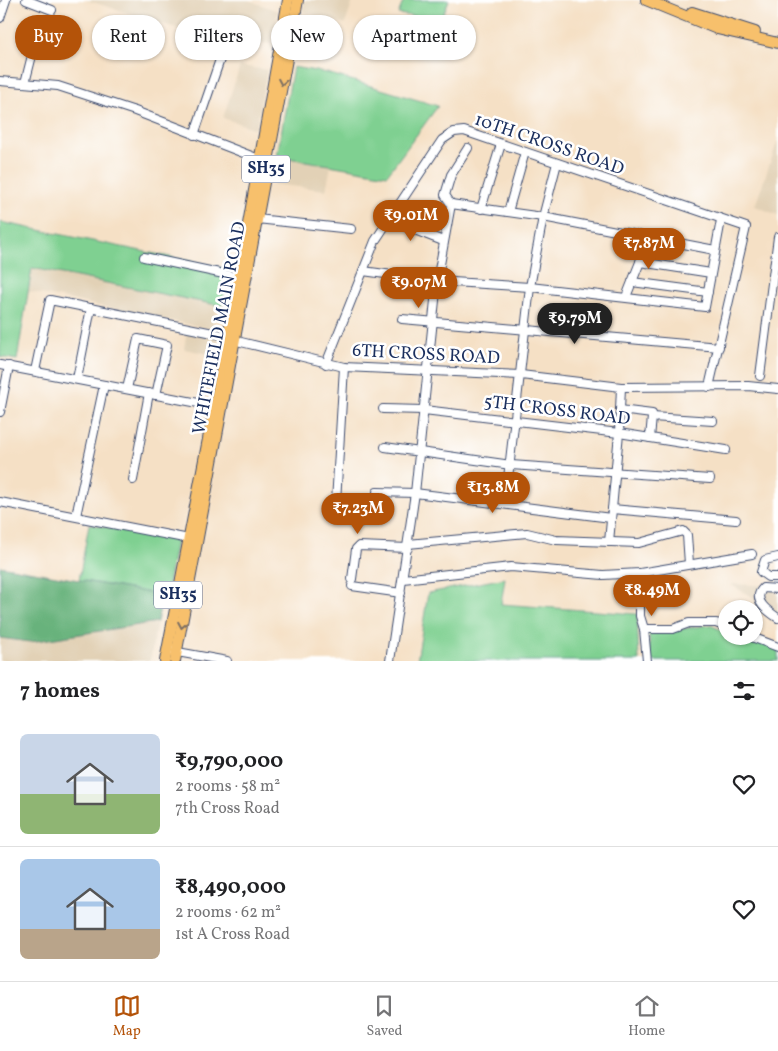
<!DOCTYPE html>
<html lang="en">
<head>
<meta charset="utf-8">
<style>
  :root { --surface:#fff; --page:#f2f2f2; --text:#202124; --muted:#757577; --line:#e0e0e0; --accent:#b45309 }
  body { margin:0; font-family:Vollkorn,serif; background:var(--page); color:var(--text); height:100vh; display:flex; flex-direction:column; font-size:19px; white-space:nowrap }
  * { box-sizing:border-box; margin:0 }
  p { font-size:16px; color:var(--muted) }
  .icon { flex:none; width:28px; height:28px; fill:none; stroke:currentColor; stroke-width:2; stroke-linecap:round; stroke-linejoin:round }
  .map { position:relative; height:661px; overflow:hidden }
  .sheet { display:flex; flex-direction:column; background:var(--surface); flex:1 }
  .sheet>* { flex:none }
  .banner { position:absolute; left:15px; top:15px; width:500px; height:45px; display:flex; gap:10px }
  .tools { position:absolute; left:718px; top:600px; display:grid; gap:10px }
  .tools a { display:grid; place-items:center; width:45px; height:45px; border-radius:50%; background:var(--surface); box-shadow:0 1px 4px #0004; font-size:25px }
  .price { position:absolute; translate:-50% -42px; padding:0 11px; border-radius:18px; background:var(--accent); color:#fff; font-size:16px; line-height:32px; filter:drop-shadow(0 1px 2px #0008) }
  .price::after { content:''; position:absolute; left:50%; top:30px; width:15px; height:11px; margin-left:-8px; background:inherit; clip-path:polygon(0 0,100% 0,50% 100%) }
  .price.selected { background:#222; color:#fff }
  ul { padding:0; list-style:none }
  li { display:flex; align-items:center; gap:15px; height:125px; padding:0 20px }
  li+li { border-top:1px solid var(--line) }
  li span { display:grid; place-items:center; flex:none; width:140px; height:100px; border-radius:8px; color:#555 }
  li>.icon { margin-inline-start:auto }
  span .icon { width:60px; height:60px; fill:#fffc; stroke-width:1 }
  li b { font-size:21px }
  h2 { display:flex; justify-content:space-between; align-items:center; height:60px; padding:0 20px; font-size:21px }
  .tag { padding:0 18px; border-radius:22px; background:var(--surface); box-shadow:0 1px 4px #0004; font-size:18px; line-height:45px }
  .tag.selected { background:var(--accent); color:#fff }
  .menu { display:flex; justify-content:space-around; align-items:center; height:70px; border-top:1px solid var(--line); background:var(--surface); font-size:14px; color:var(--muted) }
  .menu a { display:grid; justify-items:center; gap:2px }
  .menu .selected { color:var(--accent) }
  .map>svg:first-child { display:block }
  .built { fill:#e2d1b6 }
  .green { fill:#7fd091; stroke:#4d8078 }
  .forest { fill:#67b27b; stroke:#41706c }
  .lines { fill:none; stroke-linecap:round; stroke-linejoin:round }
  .minor-casing { stroke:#3c4a6d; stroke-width:10 }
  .major-casing { stroke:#3c4a6d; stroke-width:12 }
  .minor { stroke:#fff; stroke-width:8 }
  .major { stroke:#f7c06c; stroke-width:10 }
  .oneway { stroke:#7e7064 }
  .labels { text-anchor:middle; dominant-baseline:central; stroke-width:5; stroke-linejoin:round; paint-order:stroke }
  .shield { fill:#fff; stroke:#5f6d8e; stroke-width:1 }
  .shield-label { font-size:16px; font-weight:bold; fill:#1b2f5e }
  .street-label { font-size:18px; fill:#1b2f5e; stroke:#fff }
</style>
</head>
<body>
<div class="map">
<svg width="778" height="661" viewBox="0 0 778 661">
  <rect width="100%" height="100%" fill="#fff"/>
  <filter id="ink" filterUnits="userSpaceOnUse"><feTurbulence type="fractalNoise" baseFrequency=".02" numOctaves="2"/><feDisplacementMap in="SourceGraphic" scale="10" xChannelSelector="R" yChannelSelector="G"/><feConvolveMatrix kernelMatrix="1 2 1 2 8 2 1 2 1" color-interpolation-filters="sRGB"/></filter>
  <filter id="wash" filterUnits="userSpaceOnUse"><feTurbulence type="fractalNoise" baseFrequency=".0096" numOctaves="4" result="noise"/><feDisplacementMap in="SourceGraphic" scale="20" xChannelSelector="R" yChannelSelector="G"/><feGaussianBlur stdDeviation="1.12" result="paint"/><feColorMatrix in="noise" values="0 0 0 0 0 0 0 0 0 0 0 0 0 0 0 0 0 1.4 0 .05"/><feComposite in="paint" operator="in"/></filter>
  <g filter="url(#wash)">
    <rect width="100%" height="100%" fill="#f5e0c5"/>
    <g class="built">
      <path d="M86 0H248L278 11 271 44 202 36Z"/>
      <path d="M305 0H350L353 1 345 24 302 11Z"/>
      <path d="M240 66 267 70 256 129 223 118Z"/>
      <path d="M778 140V215L755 206Z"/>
      <path d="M277 156 331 166 326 190 272 184Z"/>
      <path d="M32 267 217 305 212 329 27 291Z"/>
      <path d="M187 330 219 336 215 355 184 349Z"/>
      <path d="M730 584 778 586V623L761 613 752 597Z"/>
      <path d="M157 622 150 661H0V638L30 642Z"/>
    </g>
    <g class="green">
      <path d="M404 0H449L441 20 398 14Z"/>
      <path d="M293 67 327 73 438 106 387 175 277 156Z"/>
      <path d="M0 222 229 269 222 306 32 268 17 360 0 357Z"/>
      <path d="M89 524 176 540 166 596 79 580Z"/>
      <path d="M505 578 501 604 637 614 639 661H417L428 593Z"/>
      <path d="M710 625 726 632V636H737L778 649V661H650L649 633C670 632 689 627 710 625Z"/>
    </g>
    <path class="forest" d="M0 566 163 595 157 622 30 642 0 638Z"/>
  </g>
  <g filter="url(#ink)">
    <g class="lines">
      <g class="minor-casing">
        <g id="minor">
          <path d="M26 0 52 10"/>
          <path d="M0 18 6 0"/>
          <path d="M0 81 58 86 135 111 259 159"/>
          <path d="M25 83 40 24"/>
          <path d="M194 135 225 45"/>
          <path d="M451 204 543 217 715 250"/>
          <path d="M481 209 501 144"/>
          <path d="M508 212 525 152"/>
          <path d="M257 219 351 229"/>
          <path d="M389 220 443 241"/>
          <path d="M144 257 238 277"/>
          <path d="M640 262 711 273"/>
          <path d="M363 271 437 281 530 287 705 307 721 220"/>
          <path d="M632 282 708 292"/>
          <path d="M626 297 640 262 647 236"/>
          <path d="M402 319 719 347"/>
          <path d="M326 364 375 241 442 140 454 132 464 131 746 227 709 387"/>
          <path d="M0 365 214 406"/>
          <path d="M344 367 335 519 360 522"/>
          <path d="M35 371 50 300 228 336 241 342 344 367 521 375 621 387 748 386 778 389"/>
          <path d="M760 376 778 237"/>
          <path d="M77 379 91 308"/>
          <path d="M127 389 138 339 167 345 156 395"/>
          <path d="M383 409 424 410 619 433 726 450"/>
          <path d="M620 410 652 414V417"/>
          <path d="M0 412 9 366"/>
          <path d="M650 438 652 417 713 421"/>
          <path d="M385 447 511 465 710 479"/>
          <path d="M133 480 149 393"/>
          <path d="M377 492 415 493 611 518"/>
          <path d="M0 502 189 539"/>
          <path d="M505 504 530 287 543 217 557 163"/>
          <path d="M612 509 736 520"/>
          <path d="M76 516 104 385"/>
          <path d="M609 542 619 433 621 387"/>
          <path d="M408 544 527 533 556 540 639 543 683 531 687 535 689 564"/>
          <path d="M778 557 765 560 761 572 768 577H778"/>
          <path d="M640 573V616L644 629 647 661"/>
          <path d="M352 579 356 549 359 546 408 548"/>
          <path d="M403 579 511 567 603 575 640 573 752 554"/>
          <path d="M352 586 401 593"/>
          <path d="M778 589 763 588C751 600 769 612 778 618"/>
          <path d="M644 629H673L689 623H716L726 627"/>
          <path d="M749 636 778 647"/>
          <path d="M172 651 227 661"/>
          <path d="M390 661 415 493 437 281 451 204 445 195 451 175 468 148"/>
        </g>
      </g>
      <g class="major-casing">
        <g id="major">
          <path d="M646 0 717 29 778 43"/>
          <path d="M692 12 755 32"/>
          <path d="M165 661 228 336 288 0"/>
          <path d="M175 661 298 0"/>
        </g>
      </g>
      <use href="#minor" class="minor"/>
      <use href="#major" class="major"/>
    </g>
    <defs><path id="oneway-chevron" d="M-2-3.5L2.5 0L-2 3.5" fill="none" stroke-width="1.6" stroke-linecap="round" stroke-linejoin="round" transform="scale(1.25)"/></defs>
    <g class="oneway">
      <use href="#oneway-chevron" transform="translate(282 82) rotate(100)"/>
      <use href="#oneway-chevron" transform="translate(182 625) rotate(100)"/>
    </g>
  </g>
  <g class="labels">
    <g class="shield">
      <rect x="242" y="155.5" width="48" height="27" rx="4"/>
      <rect x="154" y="581.5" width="48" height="27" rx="4"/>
    </g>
    <g class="shield-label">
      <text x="266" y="169">SH35</text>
      <text x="178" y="595">SH35</text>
    </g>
    <g class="street-label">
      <text transform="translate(549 145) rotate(19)">10TH CROSS ROAD</text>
      <text transform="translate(220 328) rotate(-79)">WHITEFIELD MAIN ROAD</text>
      <text transform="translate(426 355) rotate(3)">6TH CROSS ROAD</text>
      <text transform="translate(557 411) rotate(7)">5TH CROSS ROAD</text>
    </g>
  </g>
</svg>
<div class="tools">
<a><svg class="icon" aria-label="locate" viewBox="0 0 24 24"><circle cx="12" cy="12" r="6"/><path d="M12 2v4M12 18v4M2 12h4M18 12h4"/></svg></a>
</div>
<b class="price" style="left:411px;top:242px">₹9.01M</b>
<b class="price" style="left:649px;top:270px">₹7.87M</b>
<b class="price" style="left:419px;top:309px">₹9.07M</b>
<b class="price selected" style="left:575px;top:345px">₹9.79M</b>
<b class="price" style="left:493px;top:514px">₹13.8M</b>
<b class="price" style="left:358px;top:535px">₹7.23M</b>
<b class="price" style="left:652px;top:617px">₹8.49M</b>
<div class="banner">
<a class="tag selected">Buy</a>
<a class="tag">Rent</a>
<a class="tag">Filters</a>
<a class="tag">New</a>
<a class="tag">Apartment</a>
</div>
</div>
<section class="sheet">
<h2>7 homes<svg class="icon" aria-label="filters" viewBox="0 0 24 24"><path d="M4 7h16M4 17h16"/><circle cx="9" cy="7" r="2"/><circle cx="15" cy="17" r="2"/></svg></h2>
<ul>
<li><span style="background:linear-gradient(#c9d6e8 60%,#8fb573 0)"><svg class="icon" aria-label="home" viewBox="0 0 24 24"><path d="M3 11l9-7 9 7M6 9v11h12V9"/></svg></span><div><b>₹9,790,000</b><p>2 rooms · 58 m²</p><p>7th Cross Road</p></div><svg class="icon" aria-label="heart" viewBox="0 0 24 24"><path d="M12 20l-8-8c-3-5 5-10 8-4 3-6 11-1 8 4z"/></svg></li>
<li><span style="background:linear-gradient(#a9c7e8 70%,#b9a48a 0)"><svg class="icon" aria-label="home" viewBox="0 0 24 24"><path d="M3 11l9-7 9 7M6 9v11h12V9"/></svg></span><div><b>₹8,490,000</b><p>2 rooms · 62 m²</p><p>1st A Cross Road</p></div><svg class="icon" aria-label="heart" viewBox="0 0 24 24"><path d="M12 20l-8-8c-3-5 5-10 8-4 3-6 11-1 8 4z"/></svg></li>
</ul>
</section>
<nav class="menu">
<a class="selected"><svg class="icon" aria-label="map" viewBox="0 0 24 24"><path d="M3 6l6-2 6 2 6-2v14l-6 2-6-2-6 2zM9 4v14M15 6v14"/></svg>Map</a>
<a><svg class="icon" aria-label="saved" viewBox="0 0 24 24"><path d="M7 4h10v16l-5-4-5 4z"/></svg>Saved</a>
<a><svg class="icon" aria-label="home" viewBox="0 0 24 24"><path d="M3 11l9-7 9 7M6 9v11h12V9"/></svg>Home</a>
</nav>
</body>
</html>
